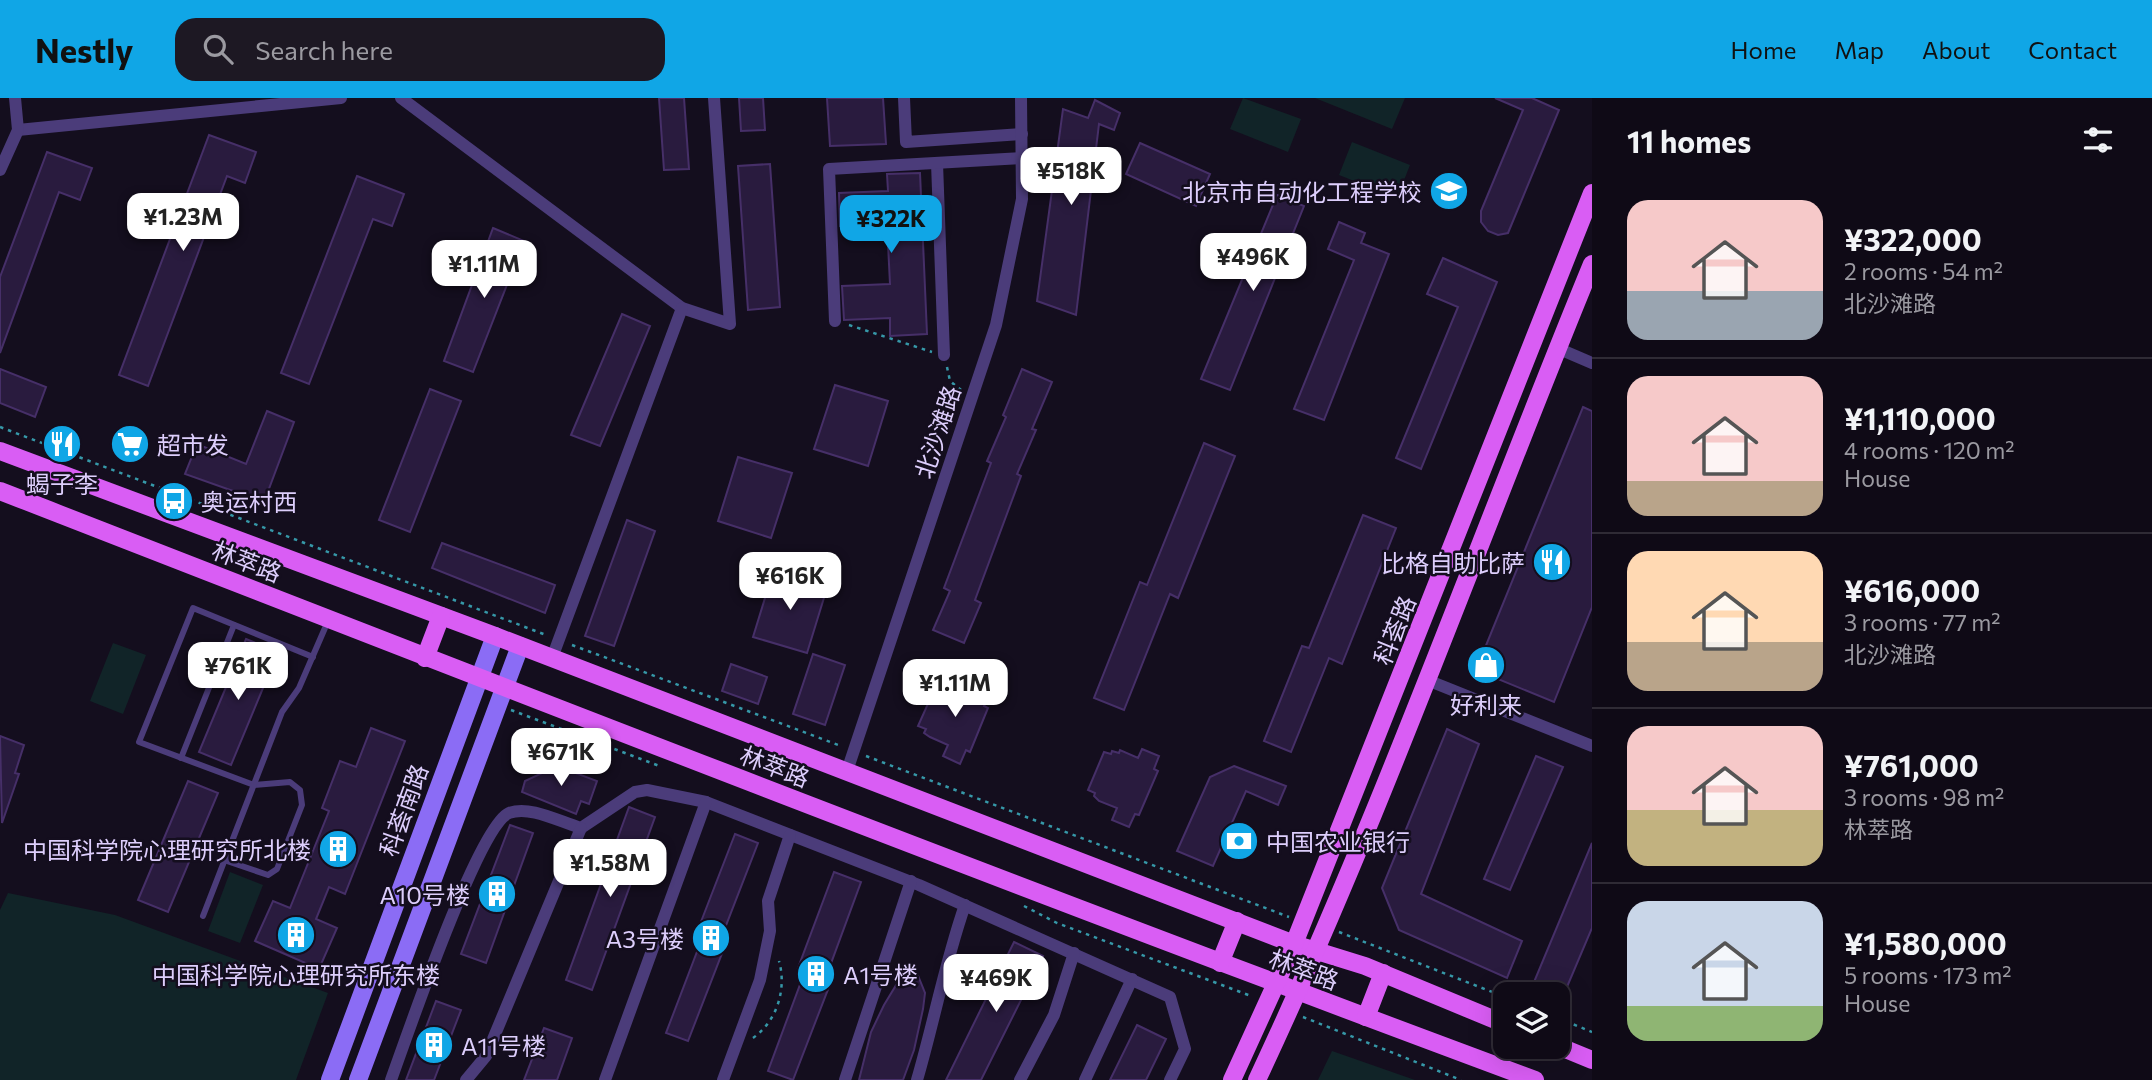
<!DOCTYPE html>
<html lang="en">
<head>
<meta charset="utf-8">
<style>
  :root { --surface:#0f0a16; --page:#1d1823; --text:#f1f3f6; --muted:#9b9aa1; --line:#2f2b35; --accent:#10a6e6 }
  body { margin:0; font-family:Commissioner,"Noto Sans SC",sans-serif; background:var(--page); color:var(--text); height:100vh; display:flex; flex-direction:column; font-size:26px; white-space:nowrap }
  * { box-sizing:border-box; margin:0 }
  p { font-size:23px; color:var(--muted) }
  .icon { flex:none; width:38px; height:38px; fill:none; stroke:currentColor; stroke-width:2; stroke-linecap:round; stroke-linejoin:round }
  .map { position:relative; flex:1; overflow:hidden }
  .drawer { display:flex; flex-direction:column; background:var(--surface); width:560px }
  .drawer>* { flex:none }
  .fabs { position:absolute; left:1493px; top:884px; display:grid; gap:14px }
  .fabs a { display:grid; place-items:center; width:77px; height:77px; border-radius:14px; background:var(--surface); box-shadow:0 7px 28px #0002,0 0 0 2px var(--line); font-size:35px }
  .price { position:absolute; translate:-50% -60px; padding:0 16px; border-radius:14px; background:#fff; color:#222; font-size:23px; line-height:46px; filter:drop-shadow(0 2px 4px #0008) }
  .price::after { content:''; position:absolute; left:50%; top:42px; width:21px; height:16px; margin-left:-10px; background:inherit; clip-path:polygon(0 0,100% 0,50% 100%) }
  .price.on { background:var(--accent); color:#111 }
  ul { padding:0; list-style:none }
  li { display:flex; align-items:center; gap:21px; height:175px; padding:0 35px }
  li+li { border-top:2px solid var(--line) }
  li span { display:grid; place-items:center; flex:none; width:196px; height:140px; border-radius:21px; color:#555 }
  li>.icon { margin-inline-start:auto }
  span .icon { width:84px; height:84px; fill:#fffc; stroke-width:1 }
  li b { font-size:30px }
  h2 { display:flex; justify-content:space-between; align-items:center; height:84px; padding:0 35px; font-size:30px }
  header { display:flex; align-items:center; gap:42px; box-sizing:border-box; height:98px; padding:0 35px; background:var(--accent); color:#111 }
  header strong { font-size:33px }
  nav { display:flex; gap:38px; margin-inline-start:auto; font-size:24px }
  .search { width:490px; height:63px; background:var(--page); display:flex; align-items:center; gap:18px; box-sizing:border-box; padding:0 24px; border-radius:21px; color:var(--muted); font-size:26px }
  main { display:flex; flex:1; min-height:0 }
  .map>svg:first-child { display:block }
  .green { fill:#112428 }
  .building { fill:#291b3e; stroke:#462f68; stroke-width:2 }
  .lines { fill:none; stroke-linecap:round; stroke-linejoin:round }
  .path { stroke:#3698a8; stroke-width:2.5; stroke-dasharray:3.5 5; stroke-linecap:butt }
  .lane { stroke:#4b3c7a; stroke-width:6 }
  .street { stroke:#4b3c7a; stroke-width:12 }
  .secondary { stroke:#8b6cf5; stroke-width:18 }
  .primary { stroke:#d95df4; stroke-width:18 }
  .labels { text-anchor:middle; dominant-baseline:central; stroke-width:5; stroke-linejoin:round; paint-order:stroke }
  .poi-label { font-size:24px; fill:#ddcefc; stroke:#140e1e; text-anchor:end }
  .street-label { font-size:24px; fill:#ddcefc; stroke:#140e1e }
</style>
</head>
<body>
<header>
<strong>Nestly</strong>
<div class="search"><svg class="icon" aria-label="search" viewBox="0 0 24 24"><circle cx="10" cy="10" r="6"/><path d="M15 15l6 6"/></svg>Search here</div>
<nav><a>Home</a><a>Map</a><a>About</a><a>Contact</a></nav>
</header>
<main>
<div class="map">
<svg width="1592" height="982" viewBox="0 0 1592 982">
  <rect width="100%" height="100%" fill="#140e1e"/>
  <g class="green">
    <path d="M1243 0 1301 21 1288 54 1230 31Z"/>
    <path d="M1315 0H1405L1392 31Z"/>
    <path d="M1352 44 1410 67 1397 100 1339 77Z"/>
    <path d="M113 545 146 557 123 616 90 603Z"/>
    <path d="M230 774 263 787 240 845 208 833Z"/>
    <path d="M8 795 115 817 328 895 296 982H0V812Z"/>
    <path d="M1332 953 1415 982H1318Z"/>
  </g>
  <g class="building">
    <path d="M659 0H684L689 71 664 72Z"/>
    <path d="M739 0H763L765 32 741 33Z"/>
    <path d="M827 0H883L886 46 830 48Z"/>
    <path d="M1495 0H1532L1559 12 1508 135 1498 137 1488 133 1481 124V113L1523 12Z"/>
    <path d="M1095 2 1120 15 1114 32 1099 26 1076 217 1037 203 1063 11 1088 20Z"/>
    <path d="M209 37 256 54 245 85 227 78 148 288 119 277Z"/>
    <path d="M1140 45 1210 76 1196 108 1126 76Z"/>
    <path d="M47 54 92 70 80 102 59 94 0 255V179Z"/>
    <path d="M770 66 780 209 748 212 738 68Z"/>
    <path d="M920 75 927 236 890 238V220L844 222 842 188 890 186 887 126 840 128 839 95 888 93 887 76Z"/>
    <path d="M357 78 404 96 392 128 373 121 309 286 281 275Z"/>
    <path d="M1277 97 1304 108 1230 292 1201 281Z"/>
    <path d="M1339 124 1365 135 1361 145 1389 156 1324 322 1294 311 1354 162 1328 151Z"/>
    <path d="M493 130 524 143 473 274 444 263Z"/>
    <path d="M1443 160 1497 184 1421 371 1396 360 1458 209 1427 196Z"/>
    <path d="M622 216 650 228 600 348 571 337Z"/>
    <path d="M0 271 46 289 35 319 0 305Z"/>
    <path d="M1022 271 1052 284 1032 331 1036 332 1017 376 1021 378 975 502 981 505 964 545 933 532 950 493 944 490 991 365 987 363 1006 319 1003 317Z"/>
    <path d="M835 287 888 303 868 368 814 351Z"/>
    <path d="M430 291 461 303 410 434 379 422Z"/>
    <path d="M1583 309 1592 313V509L1554 604 1476 572Z"/>
    <path d="M267 313 294 324 264 404 185 376 197 346 246 366Z"/>
    <path d="M1204 345 1235 358 1178 500 1170 496 1124 612 1094 600 1140 484 1147 487Z"/>
    <path d="M738 359 792 375 771 440 718 423Z"/>
    <path d="M1363 417 1396 430 1342 566 1329 560 1291 654 1264 643 1302 548 1309 550Z"/>
    <path d="M627 422 655 433 614 548 585 538Z"/>
    <path d="M442 445 555 487 545 515 432 470Z"/>
    <path d="M773 474 827 490 807 555 753 539Z"/>
    <path d="M246 541 278 554 231 667 199 654Z"/>
    <path d="M813 556 845 567 825 627 793 616Z"/>
    <path d="M731 566 767 579 758 606 722 593Z"/>
    <path d="M973 588 990 595 984 608 988 610 970 654 966 652 960 666 943 658 948 647 930 639 924 635 926 631 918 628 935 590 941 593 943 589 950 592 951 589 969 597Z"/>
    <path d="M371 630 405 643 345 796 329 789 316 821 337 830 319 871 255 843 273 803 290 810 329 713 322 710 340 663 356 669Z"/>
    <path d="M1447 631 1479 646 1421 796 1522 843 1507 880 1399 832 1382 790Z"/>
    <path d="M0 638 24 647 15 675 19 676 2 725Z"/>
    <path d="M1142 651 1159 658 1154 671 1158 673 1139 717 1135 716 1129 729 1112 722 1117 710 1099 703 1094 698 1095 695 1088 692 1104 654 1111 656 1112 653 1119 655 1120 652 1138 660Z"/>
    <path d="M1536 658 1563 669 1510 792 1484 781Z"/>
    <path d="M557 668 597 683 589 706 581 703 576 716 522 694 525 683Z"/>
    <path d="M1234 668 1286 688 1278 707 1246 693 1213 768 1177 753 1210 679Z"/>
    <path d="M188 683 218 695 168 814 138 802Z"/>
    <path d="M629 709 655 719 592 892 566 882Z"/>
    <path d="M510 727 533 735 486 865 461 856Z"/>
    <path d="M735 736 758 745 720 843 726 845 688 943 666 935 703 838 697 834Z"/>
    <path d="M1592 745V830L1564 896H1529Z"/>
    <path d="M834 774 861 784 826 879 832 881 793 982 768 973 805 873 798 870Z"/>
    <path d="M1014 844 1043 858 981 982H946Z"/>
    <path d="M917 875 925 895 923 911 914 952 903 982H859L871 934 884 907 898 884 906 877Z"/>
    <path d="M436 903 461 912 434 982H406Z"/>
    <path d="M1137 927 1166 941 1146 982H1110Z"/>
    <path d="M544 930 572 940 557 982H524Z"/>
  </g>
  <g class="lines">
    <g class="path">
      <path d="M849 227 932 254"/>
      <path d="M947 269 950 283 961 292"/>
      <path d="M0 329 546 537"/>
      <path d="M572 547 841 648"/>
      <path d="M511 612 662 669"/>
      <path d="M866 658 1289 819"/>
      <path d="M1024 808 1057 825 1251 898"/>
      <path d="M1339 834 1505 899"/>
      <path d="M1303 919 1461 982"/>
      <path d="M1558 920 1592 934"/>
      <path d="M753 940C777 923 787 891 779 863"/>
    </g>
    <g class="lane">
      <path d="M181 660 234 527"/>
      <path d="M224 762 268 777 277 771 302 707 300 692 290 684 254 687 139 644 193 510 313 559"/>
      <path d="M203 818 282 614 299 590 328 523"/>
    </g>
    <g class="street">
      <path d="M401 0 682 210 730 226 714 0"/>
      <path d="M904 0 906 44 1022 36"/>
      <path d="M18 32 341 0"/>
      <path d="M937 65 944 257"/>
      <path d="M0 72 18 32 15 0"/>
      <path d="M835 223 829 71 1022 60"/>
      <path d="M1557 250 1592 265"/>
      <path d="M552 560 682 210"/>
      <path d="M1427 582 1592 648"/>
      <path d="M847 673 996 227 1022 101 1021 0"/>
      <path d="M391 982C406 941 478 728 509 715 530 707 560 724 581 730L635 694 647 692 706 704 919 787 1170 899 1185 951 1170 982"/>
      <path d="M466 982 486 958 581 730"/>
      <path d="M605 982 706 704"/>
      <path d="M723 982 760 882 770 833 768 803 790 737"/>
      <path d="M845 982 911 783"/>
      <path d="M917 982C934 924 945 864 965 807"/>
      <path d="M1020 982 1054 917 1074 855"/>
      <path d="M1085 982 1132 881"/>
    </g>
    <g class="secondary">
      <path d="M330 982 495 538"/>
      <path d="M358 982 520 548"/>
    </g>
    <g class="primary">
      <path d="M0 353 495 538 1294 846 1365 868 1505 926"/>
      <path d="M0 393C511 592 1021 791 1535 982"/>
      <path d="M425 560 441 518"/>
      <path d="M1220 865 1237 823"/>
      <path d="M1366 919 1383 875"/>
      <path d="M1558 948 1592 962"/>
      <path d="M1232 982 1294 846 1592 95"/>
      <path d="M1257 982C1382 716 1480 438 1592 166"/>
    </g>
  </g>
  <defs>
    <g id="school-disc" transform="scale(2.0125)"><circle r="9.5" fill="#10a6e6" stroke="#140e1e"/><path d="M0-5L7-2L0 1L-7-2ZM-4 1L0 2.5L4 1V4Q0 6-4 4Z" fill="#fff"/></g>
    <g id="restaurant-disc" transform="scale(2.0125)"><circle r="9.5" fill="#10a6e6" stroke="#140e1e"/><path d="M-5-6h1v4h1v-4h1v4h1v-4h1v5L-1.5 .5V6h-2V.5L-5-1ZM5-6V6H3V1.5H1.5Q1.5-4 5-6Z" fill="#fff"/></g>
    <g id="supermarket-disc" transform="scale(2.0125)"><circle r="9.5" fill="#10a6e6" stroke="#140e1e"/><path d="M-6-5.5h2.5l.6 2H6L4.5 2H-2.5L-4.4-4H-6ZM-1.5 3.2a1.3 1.3 0 1 0 .1 0ZM3 3.2a1.3 1.3 0 1 0 .1 0Z" fill="#fff"/></g>
    <g id="bus-disc" transform="scale(2.0125)"><circle r="9.5" fill="#10a6e6" stroke="#140e1e"/><path d="M-5-6H5V4H4V6H2V4H-2V6H-4V4H-5ZM-3.5-4V0h7V-4ZM-3.5 1.2v1.5H-2V1.2ZM2 1.2v1.5H3.5V1.2Z" fill="#fff"/></g>
    <g id="shop-disc" transform="scale(2.0125)"><circle r="9.5" fill="#10a6e6" stroke="#140e1e"/><path d="M-5-2.5h2.3a2.7 3.5 0 0 1 5.4 0H5L5.5 6h-11ZM-1.5-2.5h3a1.5 2.3 0 0 0-3 0Z" fill="#fff"/></g>
    <g id="bank-disc" transform="scale(2.0125)"><circle r="9.5" fill="#10a6e6" stroke="#140e1e"/><path d="M-6-4H6V4H-6ZM0-2.3a2.3 2.3 0 1 0 0 4.6a2.3 2.3 0 1 0 0-4.6Z" fill="#fff"/></g>
    <g id="building-disc" transform="scale(2.0125)"><circle r="9.5" fill="#10a6e6" stroke="#140e1e"/><path d="M-4-6H4V6H1V3H-1V6H-4ZM-2.5-4.3h1.7v1.8h-1.7ZM.8-4.3h1.7v1.8H.8ZM-2.5-1h1.7V.8h-1.7ZM.8-1h1.7V.8H.8Z" fill="#fff"/></g>
  </defs>
  <g fill-rule="evenodd">
    <use href="#school-disc" x="1449" y="93"/>
    <use href="#restaurant-disc" x="62" y="346"/>
    <use href="#supermarket-disc" x="130" y="346"/>
    <use href="#bus-disc" x="174" y="403"/>
    <use href="#restaurant-disc" x="1552" y="464"/>
    <use href="#shop-disc" x="1486" y="567"/>
    <use href="#bank-disc" x="1239" y="743"/>
    <use href="#building-disc" x="338" y="751"/>
    <use href="#building-disc" x="497" y="796"/>
    <use href="#building-disc" x="296" y="837"/>
    <use href="#building-disc" x="711" y="840"/>
    <use href="#building-disc" x="816" y="876"/>
    <use href="#building-disc" x="434" y="947"/>
  </g>
  <g class="labels">
    <g class="poi-label">
      <text x="1422" y="93">北京市自动化工程学校</text>
      <text x="157" y="346" text-anchor="start">超市发</text>
      <text x="62" y="385" text-anchor="middle">蝎子李</text>
      <text x="201" y="403" text-anchor="start">奥运村西</text>
      <text x="1525" y="464">比格自助比萨</text>
      <text x="1486" y="606" text-anchor="middle">好利来</text>
      <text x="1266" y="743" text-anchor="start">中国农业银行</text>
      <text x="311" y="751">中国科学院心理研究所北楼</text>
      <text x="470" y="796">A10号楼</text>
      <text x="684" y="840">A3号楼</text>
      <text x="296" y="876" text-anchor="middle">中国科学院心理研究所东楼</text>
      <text x="843" y="876" text-anchor="start">A1号楼</text>
      <text x="461" y="947" text-anchor="start">A11号楼</text>
    </g>
    <g class="street-label">
      <text transform="translate(937 334) rotate(-72)">北沙滩路</text>
      <text transform="translate(247 463) rotate(21)">林萃路</text>
      <text transform="translate(1394 532) rotate(-68)">科荟路</text>
      <text transform="translate(775 668) rotate(21)">林萃路</text>
      <text transform="translate(403 712) rotate(-70)">科荟南路</text>
      <text transform="translate(1304 871) rotate(20)">林萃路</text>
    </g>
  </g>
</svg>
<div class="fabs">
<a><svg class="icon" aria-label="layers" viewBox="0 0 24 24"><path d="M12 4l9 5-9 5-9-5zM3 14l9 5 9-5"/></svg></a>
</div>
<b class="price" style="left:1071px;top:109px">¥518K</b>
<b class="price" style="left:183px;top:155px">¥1.23M</b>
<b class="price on" style="left:891px;top:157px">¥322K</b>
<b class="price" style="left:1253px;top:195px">¥496K</b>
<b class="price" style="left:484px;top:202px">¥1.11M</b>
<b class="price" style="left:790px;top:514px">¥616K</b>
<b class="price" style="left:238px;top:604px">¥761K</b>
<b class="price" style="left:955px;top:621px">¥1.11M</b>
<b class="price" style="left:561px;top:690px">¥671K</b>
<b class="price" style="left:610px;top:801px">¥1.58M</b>
<b class="price" style="left:996px;top:916px">¥469K</b>
</div>
<section class="drawer">
<h2>11 homes<svg class="icon" aria-label="filters" viewBox="0 0 24 24"><path d="M4 7h16M4 17h16"/><circle cx="9" cy="7" r="2"/><circle cx="15" cy="17" r="2"/></svg></h2>
<ul>
<li><span style="background:linear-gradient(#f6c9c9 65%,#9aa5b1 0)"><svg class="icon" aria-label="home" viewBox="0 0 24 24"><path d="M3 11l9-7 9 7M6 9v11h12V9"/></svg></span><div><b>¥322,000</b><p>2 rooms · 54 m²</p><p>北沙滩路</p></div></li>
<li><span style="background:linear-gradient(#f6c9c9 75%,#b9a48a 0)"><svg class="icon" aria-label="home" viewBox="0 0 24 24"><path d="M3 11l9-7 9 7M6 9v11h12V9"/></svg></span><div><b>¥1,110,000</b><p>4 rooms · 120 m²</p><p>House</p></div></li>
<li><span style="background:linear-gradient(#ffd9b3 65%,#b9a48a 0)"><svg class="icon" aria-label="home" viewBox="0 0 24 24"><path d="M3 11l9-7 9 7M6 9v11h12V9"/></svg></span><div><b>¥616,000</b><p>3 rooms · 77 m²</p><p>北沙滩路</p></div></li>
<li><span style="background:linear-gradient(#f6c9c9 60%,#c2b280 0)"><svg class="icon" aria-label="home" viewBox="0 0 24 24"><path d="M3 11l9-7 9 7M6 9v11h12V9"/></svg></span><div><b>¥761,000</b><p>3 rooms · 98 m²</p><p>林萃路</p></div></li>
<li><span style="background:linear-gradient(#c9d6e8 75%,#8fb573 0)"><svg class="icon" aria-label="home" viewBox="0 0 24 24"><path d="M3 11l9-7 9 7M6 9v11h12V9"/></svg></span><div><b>¥1,580,000</b><p>5 rooms · 173 m²</p><p>House</p></div></li>
</ul>
</section>
</main>
</body>
</html>
